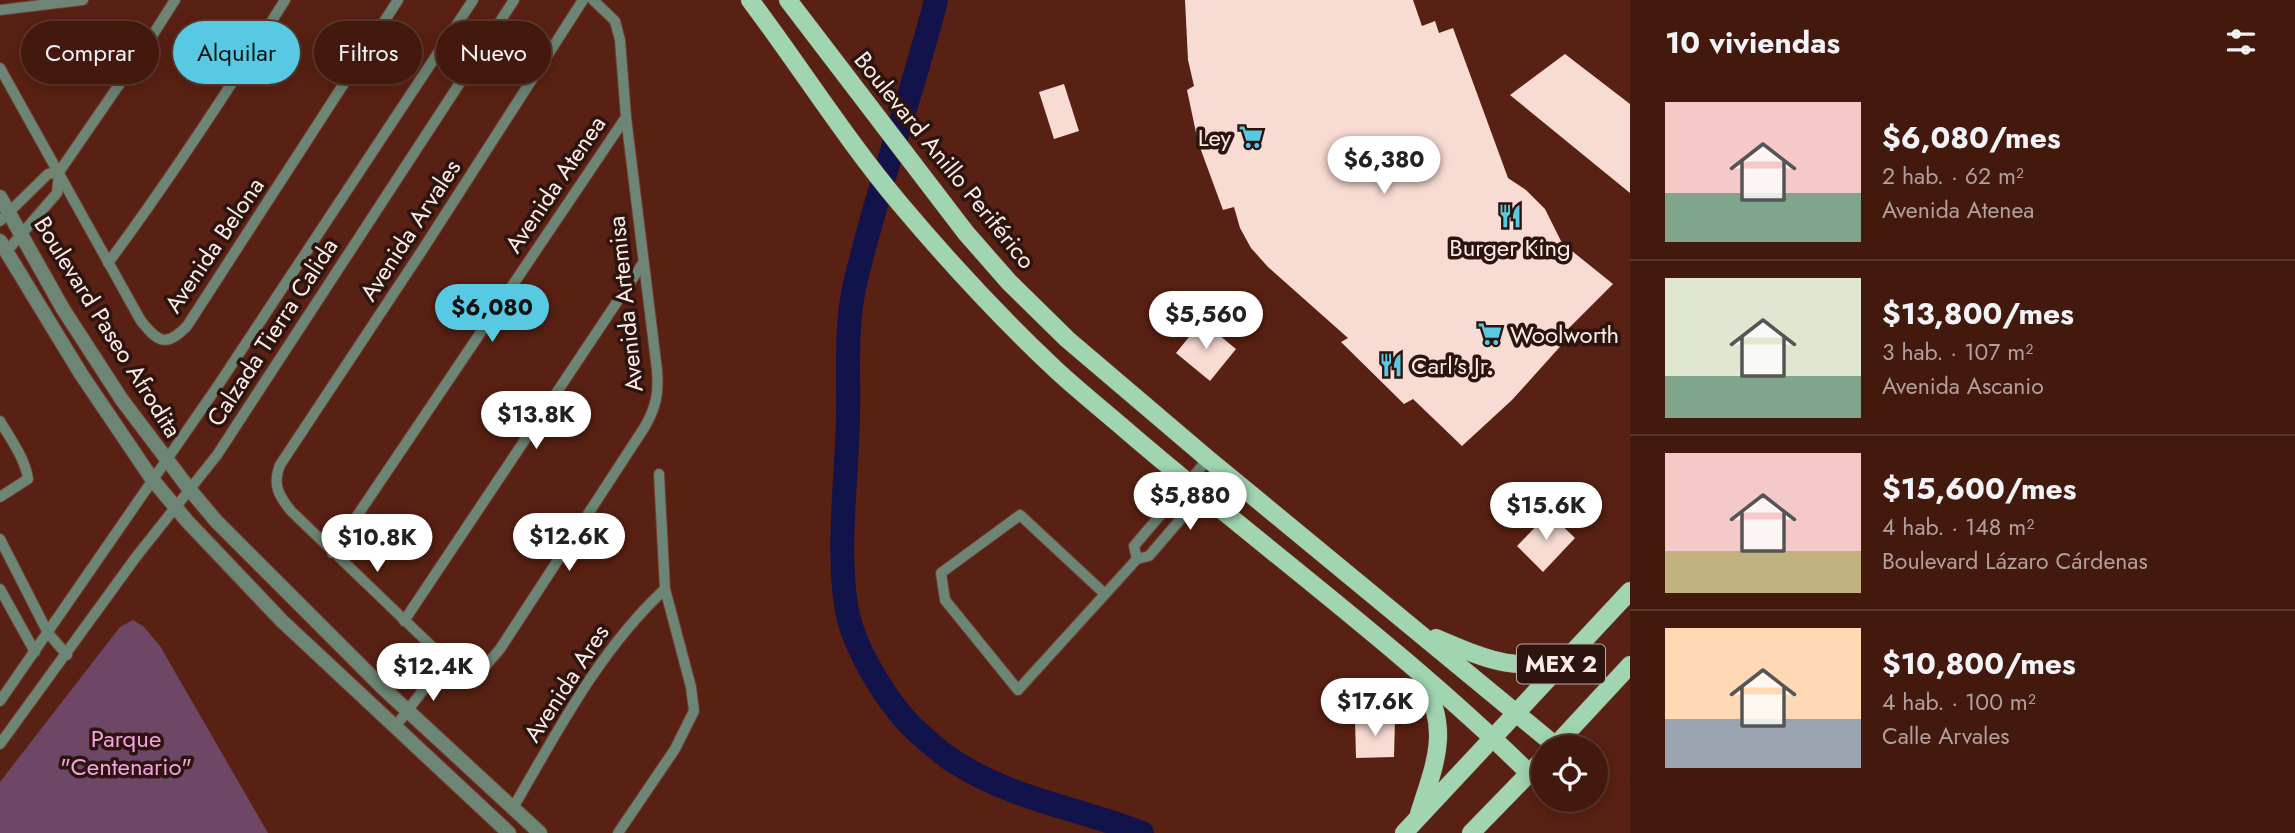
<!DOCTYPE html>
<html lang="es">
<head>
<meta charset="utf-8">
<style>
  :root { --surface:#43190e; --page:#4d261c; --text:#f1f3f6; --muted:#afa09e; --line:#5b382e; --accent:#57c9e2 }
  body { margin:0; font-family:Jost,sans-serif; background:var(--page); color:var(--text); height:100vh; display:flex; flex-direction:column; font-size:26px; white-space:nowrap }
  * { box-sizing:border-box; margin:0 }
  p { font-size:23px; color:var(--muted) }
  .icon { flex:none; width:38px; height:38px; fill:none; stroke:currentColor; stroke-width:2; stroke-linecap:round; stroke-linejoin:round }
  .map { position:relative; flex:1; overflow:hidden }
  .sheet { display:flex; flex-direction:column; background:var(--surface); width:665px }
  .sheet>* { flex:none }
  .top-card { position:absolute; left:21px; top:21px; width:665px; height:63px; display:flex; gap:14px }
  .buttons { position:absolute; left:1531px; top:735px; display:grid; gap:14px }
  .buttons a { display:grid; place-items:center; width:77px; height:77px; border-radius:50%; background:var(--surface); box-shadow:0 4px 18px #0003,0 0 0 2px var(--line); font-size:35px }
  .price { position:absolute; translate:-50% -60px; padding:0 16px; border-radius:24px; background:#fff; color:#222; font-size:23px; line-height:46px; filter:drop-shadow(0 2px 4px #0008) }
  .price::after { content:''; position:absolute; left:50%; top:42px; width:21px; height:16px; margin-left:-10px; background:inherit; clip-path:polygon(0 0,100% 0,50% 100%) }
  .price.on { background:var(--accent); color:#111 }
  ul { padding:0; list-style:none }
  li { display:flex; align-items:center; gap:21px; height:175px; padding:0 35px }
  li+li { border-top:2px solid var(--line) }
  li span { display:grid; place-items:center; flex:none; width:196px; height:140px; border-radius:0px; color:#555 }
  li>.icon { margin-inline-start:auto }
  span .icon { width:84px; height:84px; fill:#fffc; stroke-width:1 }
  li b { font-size:30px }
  h2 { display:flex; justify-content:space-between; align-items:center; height:84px; padding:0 35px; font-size:30px }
  .tag { padding:0 24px; border-radius:32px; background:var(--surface); box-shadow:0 4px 18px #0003,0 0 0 2px var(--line); font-size:24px; line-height:63px }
  .tag.on { background:var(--accent); color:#111 }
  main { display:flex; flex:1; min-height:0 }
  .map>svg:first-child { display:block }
  .green { fill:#6e4766 }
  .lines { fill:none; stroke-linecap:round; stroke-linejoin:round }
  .river { stroke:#12134a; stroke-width:24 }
  .building { fill:#f8dbd3 }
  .minor-casing { stroke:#703d31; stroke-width:12 }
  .tertiary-casing { stroke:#703d31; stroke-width:16 }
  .primary-casing { stroke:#703d31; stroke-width:19 }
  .minor { stroke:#6c8574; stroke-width:10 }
  .tertiary { stroke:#6c8574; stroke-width:14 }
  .primary { stroke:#a1d5b1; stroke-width:18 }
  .labels { text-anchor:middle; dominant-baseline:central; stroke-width:7; stroke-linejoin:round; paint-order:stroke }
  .shield { fill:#2d140e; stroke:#beaba7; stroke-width:2 }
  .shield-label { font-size:23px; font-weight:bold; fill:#fcece9 }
  .poi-label { font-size:24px; fill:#fcece9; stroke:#2d140e; text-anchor:start }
  .street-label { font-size:24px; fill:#fcece9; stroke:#2d140e }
  .park-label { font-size:24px; fill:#f4a0e3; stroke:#2d140e }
</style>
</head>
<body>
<main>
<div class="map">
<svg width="1630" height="833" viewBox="0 0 1630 833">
  <rect width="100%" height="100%" fill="#592113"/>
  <path class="green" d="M133 620 144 627 160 646 268 833H0V782L120 627Z"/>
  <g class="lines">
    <path class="river" d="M936 0C912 96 877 188 855 284 845 326 849 373 848 416 847 477 837 545 846 605 852 647 890 709 922 736 932 745 943 755 955 762 1011 799 1081 809 1142 833"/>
  </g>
  <g class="building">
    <path d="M1185 0H1413L1422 26 1435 21 1439 33 1453 28 1508 178 1526 190 1545 209 1562 243 1613 284 1563 334 1566 340 1512 400 1462 446 1413 399 1404 404 1341 342 1348 338 1268 267 1251 248 1240 228 1234 207 1223 210 1198 142 1187 90 1194 86 1188 60Z"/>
    <path d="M1565 54 1630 104V193L1510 95Z"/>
    <path d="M1064 84 1079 131 1054 139 1039 92Z"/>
    <path d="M1202 321 1236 349 1210 381 1176 353Z"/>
    <path d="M1549 513 1575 538 1543 572 1517 546Z"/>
    <path d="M1395 719 1394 757 1356 758 1355 720Z"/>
  </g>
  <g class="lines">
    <g class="minor-casing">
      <g id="minor">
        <path d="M583 0 423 249 280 465C272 485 279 496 291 511L446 660 466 674 481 671 500 649 644 428C656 408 659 393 657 370L626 117 620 40 615 21 593 0"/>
        <path d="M0 10 83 0"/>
        <path d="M0 68 141 321C158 342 166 348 187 326L398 0"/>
        <path d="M0 221 48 174 59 172"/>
        <path d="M6 252 57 193 59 172 145 47 175 0"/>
        <path d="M108 263C171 178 229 89 285 0"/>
        <path d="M0 421C11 440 25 458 28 479L0 497"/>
        <path d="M0 539 48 633 67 655"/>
        <path d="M332 553 626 117"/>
        <path d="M1137 559 1134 546 1208 459"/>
        <path d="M1137 559 1149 556 1222 471"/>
        <path d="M0 589 35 652"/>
        <path d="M1105 594 1020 515 941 573 945 600 1018 690 1137 559"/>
        <path d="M404 621 643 263"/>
        <path d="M0 701 217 387 473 0"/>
        <path d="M395 727 446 660"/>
        <path d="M0 744 136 557 217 455 514 0"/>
        <path d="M513 808C557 732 600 649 665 589"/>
        <path d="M618 833 675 749 694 711 691 687 665 589 659 474"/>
      </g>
    </g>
    <g class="tertiary-casing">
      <g id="tertiary">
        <path d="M0 197 63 309 122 400 190 490 217 522 382 687 540 833"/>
        <path d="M0 241 81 374 152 479 187 521 282 621 509 833"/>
      </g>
    </g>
    <g class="primary-casing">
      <g id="primary">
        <path d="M750 0C801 68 847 141 901 205 949 262 999 316 1053 367 1074 387 1098 406 1120 425 1255 542 1401 647 1529 773"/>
        <path d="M788 0 966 233 1009 282 1067 339 1208 459 1556 746"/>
        <path d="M1436 638C1479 656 1522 678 1566 653"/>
        <path d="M1554 747 1630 665"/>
        <path d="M1419 814C1435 763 1451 730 1422 680"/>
        <path d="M1404 833 1630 591"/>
        <path d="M1471 833 1544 758"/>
      </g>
    </g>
    <use href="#minor" class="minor"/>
    <use href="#tertiary" class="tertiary"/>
    <use href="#primary" class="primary"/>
  </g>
  <defs>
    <g id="supermarket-bare" transform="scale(1.89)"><path d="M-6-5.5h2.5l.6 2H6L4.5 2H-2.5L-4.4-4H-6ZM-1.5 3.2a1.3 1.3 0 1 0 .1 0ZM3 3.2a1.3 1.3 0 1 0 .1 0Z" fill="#57c9e2" stroke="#2d140e" stroke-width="2.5" paint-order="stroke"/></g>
    <g id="restaurant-bare" transform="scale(1.89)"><path d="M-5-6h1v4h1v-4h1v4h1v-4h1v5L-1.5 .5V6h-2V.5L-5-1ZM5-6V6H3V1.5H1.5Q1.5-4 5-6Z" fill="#57c9e2" stroke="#2d140e" stroke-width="2.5" paint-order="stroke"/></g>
  </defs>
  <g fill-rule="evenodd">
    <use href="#supermarket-bare" x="1251" y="137"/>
    <use href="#restaurant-bare" x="1510" y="216"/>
    <use href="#supermarket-bare" x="1490" y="334"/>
    <use href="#restaurant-bare" x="1391" y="365"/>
  </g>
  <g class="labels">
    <rect class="shield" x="1517" y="644.5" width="88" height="39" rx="5"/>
    <g class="shield-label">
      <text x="1561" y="664">MEX 2</text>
    </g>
    <g class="poi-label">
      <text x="1231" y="137" text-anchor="end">Ley</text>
      <text x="1510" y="247" text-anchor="middle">Burger King</text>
      <text x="1510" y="334">Woolworth</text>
      <text x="1411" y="365">Carl's Jr.</text>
    </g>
    <g class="street-label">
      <text transform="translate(945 160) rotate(51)">Boulevard Anillo Periférico</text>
      <text transform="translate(555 184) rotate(-56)">Avenida Atenea</text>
      <text transform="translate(410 230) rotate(-57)">Avenida Arvales</text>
      <text transform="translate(214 245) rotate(-56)">Avenida Belona</text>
      <text transform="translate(625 304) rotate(-96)">Avenida Artemisa</text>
      <text transform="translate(108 327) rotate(58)">Boulevard Paseo Afrodita</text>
      <text transform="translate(272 332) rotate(-57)">Calzada Tierra Calida</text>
      <text transform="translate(566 683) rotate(-57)">Avenida Ares</text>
    </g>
    <g class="park-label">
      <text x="126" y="738">Parque<tspan x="126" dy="28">"Centenario"</tspan></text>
    </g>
  </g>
</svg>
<div class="buttons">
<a><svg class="icon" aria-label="locate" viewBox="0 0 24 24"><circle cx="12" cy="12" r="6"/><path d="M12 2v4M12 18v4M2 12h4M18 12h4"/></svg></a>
</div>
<b class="price" style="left:1384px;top:196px">$6,380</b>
<b class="price on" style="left:492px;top:344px">$6,080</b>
<b class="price" style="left:1206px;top:351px">$5,560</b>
<b class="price" style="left:536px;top:451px">$13.8K</b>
<b class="price" style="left:1190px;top:532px">$5,880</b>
<b class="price" style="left:1546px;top:542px">$15.6K</b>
<b class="price" style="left:569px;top:573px">$12.6K</b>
<b class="price" style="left:377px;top:574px">$10.8K</b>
<b class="price" style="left:433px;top:703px">$12.4K</b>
<b class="price" style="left:1375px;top:738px">$17.6K</b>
<div class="top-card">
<a class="tag">Comprar</a>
<a class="tag on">Alquilar</a>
<a class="tag">Filtros</a>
<a class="tag">Nuevo</a>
</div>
</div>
<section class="sheet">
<h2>10 viviendas<svg class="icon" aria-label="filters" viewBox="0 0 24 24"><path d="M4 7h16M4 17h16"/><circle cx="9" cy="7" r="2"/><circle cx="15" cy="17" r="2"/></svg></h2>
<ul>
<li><span style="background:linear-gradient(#f6c9c9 65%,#7fa58c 0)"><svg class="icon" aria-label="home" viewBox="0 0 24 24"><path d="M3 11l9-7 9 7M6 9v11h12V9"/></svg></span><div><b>$6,080/mes</b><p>2 hab. · 62 m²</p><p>Avenida Atenea</p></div></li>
<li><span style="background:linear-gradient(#dfe7d0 70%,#7fa58c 0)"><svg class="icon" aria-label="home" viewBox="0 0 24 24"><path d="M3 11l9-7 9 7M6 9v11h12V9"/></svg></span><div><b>$13,800/mes</b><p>3 hab. · 107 m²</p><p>Avenida Ascanio</p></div></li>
<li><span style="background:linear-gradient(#f6c9c9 70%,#c2b280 0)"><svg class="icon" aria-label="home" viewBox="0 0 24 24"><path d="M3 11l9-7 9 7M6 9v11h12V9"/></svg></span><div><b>$15,600/mes</b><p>4 hab. · 148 m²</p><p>Boulevard Lázaro Cárdenas</p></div></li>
<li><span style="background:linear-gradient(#ffd9b3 65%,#9aa5b1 0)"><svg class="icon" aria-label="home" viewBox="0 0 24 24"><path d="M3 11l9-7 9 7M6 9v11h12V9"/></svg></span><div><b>$10,800/mes</b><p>4 hab. · 100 m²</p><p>Calle Arvales</p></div></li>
</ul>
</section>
</main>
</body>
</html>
